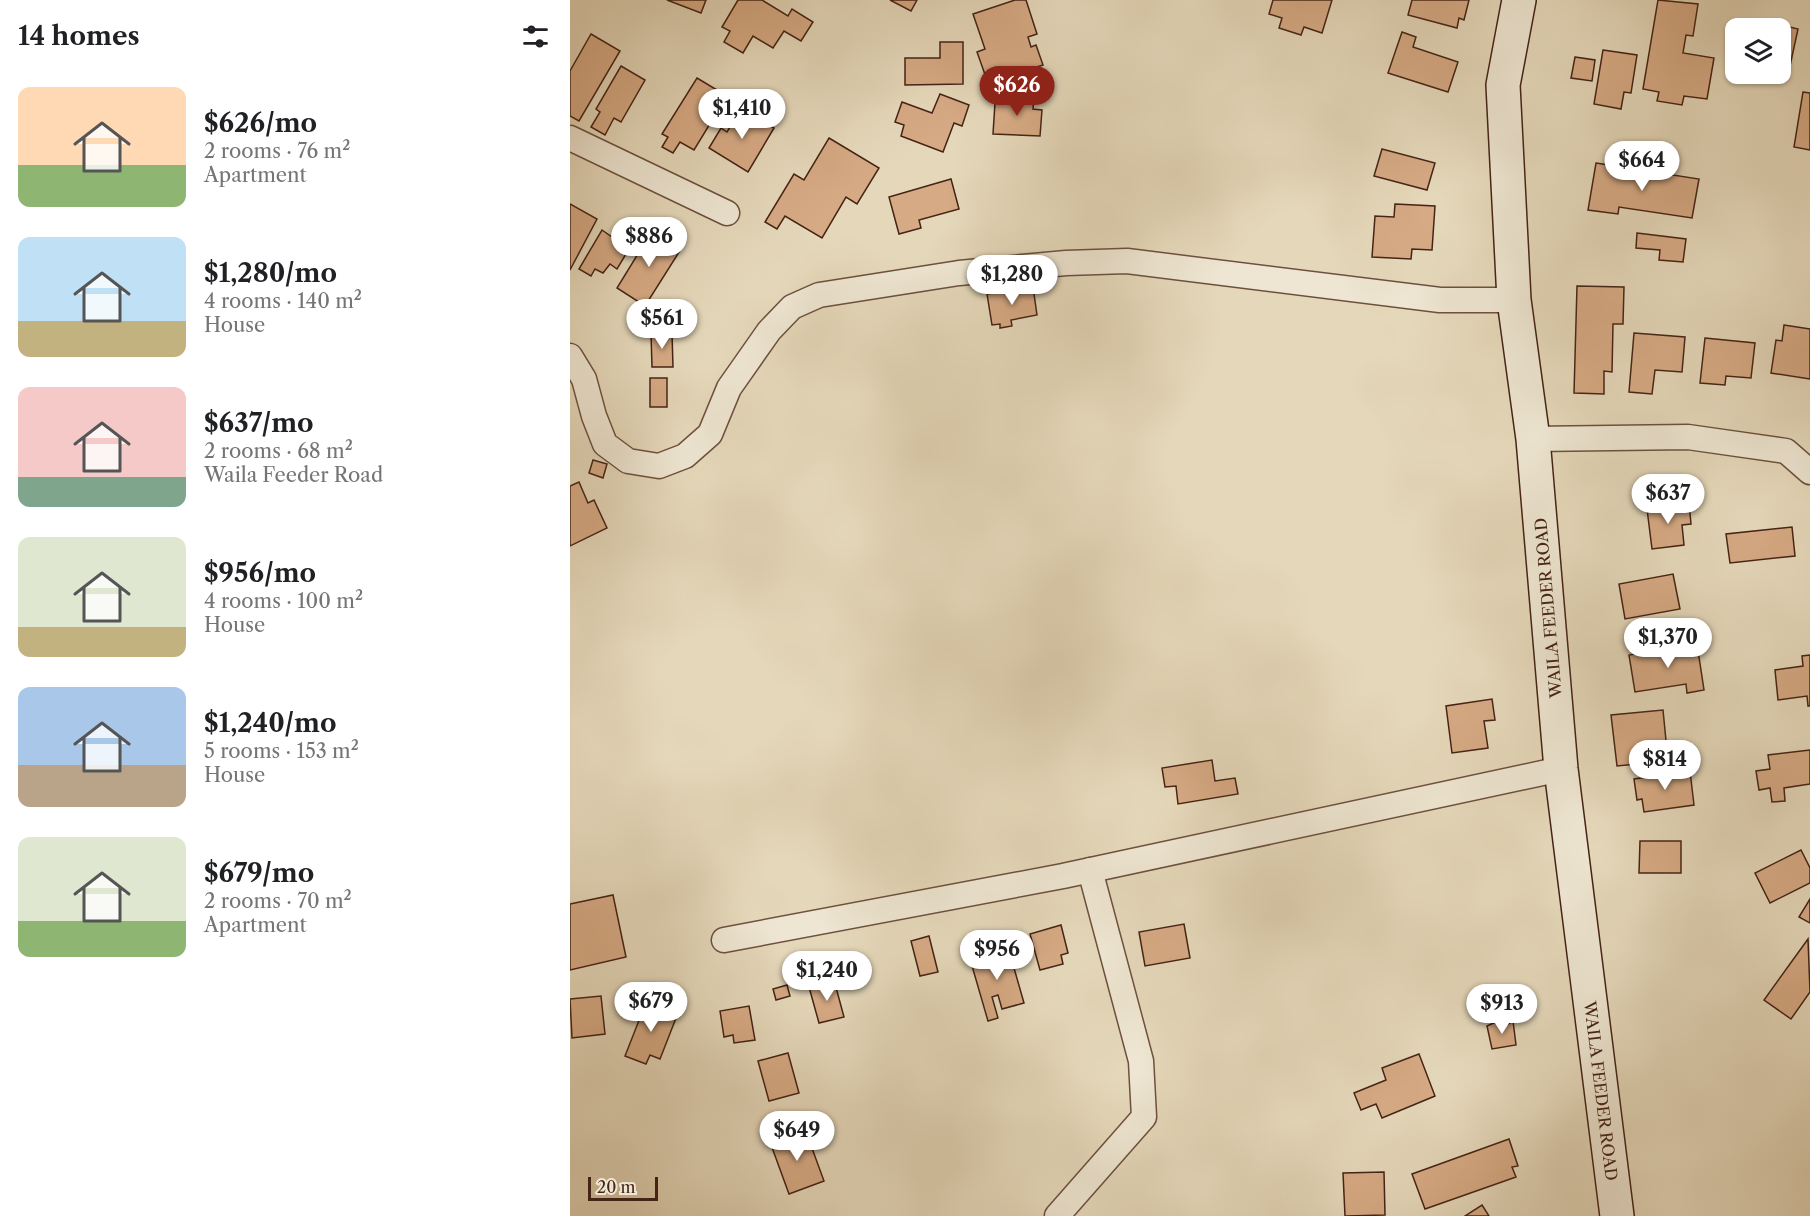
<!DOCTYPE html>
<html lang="en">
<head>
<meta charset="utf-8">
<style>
  :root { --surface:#fff; --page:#f6f6f6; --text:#202124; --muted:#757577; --accent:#8f2418 }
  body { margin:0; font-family:"Libre Caslon Text",serif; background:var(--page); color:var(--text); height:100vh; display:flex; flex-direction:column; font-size:22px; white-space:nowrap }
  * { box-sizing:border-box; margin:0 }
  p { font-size:20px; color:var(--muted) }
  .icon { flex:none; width:33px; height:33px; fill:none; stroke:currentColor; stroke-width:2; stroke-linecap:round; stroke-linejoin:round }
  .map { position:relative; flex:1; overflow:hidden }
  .sheet { display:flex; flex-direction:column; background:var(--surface); width:570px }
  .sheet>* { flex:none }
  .tools { position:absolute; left:1155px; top:18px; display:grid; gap:12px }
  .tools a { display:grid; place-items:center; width:66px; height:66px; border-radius:12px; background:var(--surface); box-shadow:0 2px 4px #0004; font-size:30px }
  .scale { position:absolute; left:18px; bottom:15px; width:70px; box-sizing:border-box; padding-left:6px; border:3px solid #452315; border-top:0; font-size:16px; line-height:21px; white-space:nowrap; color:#452315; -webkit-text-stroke:4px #eee6d2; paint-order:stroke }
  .price { position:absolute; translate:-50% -51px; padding:0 14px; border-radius:21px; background:#fff; color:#222; font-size:20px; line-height:39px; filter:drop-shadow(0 2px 3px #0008) }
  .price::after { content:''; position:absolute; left:50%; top:36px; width:18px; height:14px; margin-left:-9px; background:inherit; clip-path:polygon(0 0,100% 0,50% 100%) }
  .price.on { background:var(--accent); color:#fff }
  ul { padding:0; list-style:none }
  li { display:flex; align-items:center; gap:18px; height:150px; padding:0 18px }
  li span { display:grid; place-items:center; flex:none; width:168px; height:120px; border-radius:12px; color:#555 }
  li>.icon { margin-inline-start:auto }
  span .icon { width:72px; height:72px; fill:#fffc; stroke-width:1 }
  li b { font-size:26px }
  h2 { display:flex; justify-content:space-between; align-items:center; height:72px; padding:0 18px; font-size:26px }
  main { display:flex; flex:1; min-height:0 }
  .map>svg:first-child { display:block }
  .building { fill:#d6aa84; stroke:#452315; stroke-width:1.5 }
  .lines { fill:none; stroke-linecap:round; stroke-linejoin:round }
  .street-casing { stroke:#6d503e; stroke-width:27 }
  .secondary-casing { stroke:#452315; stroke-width:36 }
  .street { stroke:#eee6d2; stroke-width:24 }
  .secondary { stroke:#eee6d2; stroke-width:33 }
  .labels { text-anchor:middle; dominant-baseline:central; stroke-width:6; stroke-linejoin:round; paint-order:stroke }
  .street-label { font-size:16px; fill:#452315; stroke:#eee6d2 }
</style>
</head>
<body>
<main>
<section class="sheet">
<h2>14 homes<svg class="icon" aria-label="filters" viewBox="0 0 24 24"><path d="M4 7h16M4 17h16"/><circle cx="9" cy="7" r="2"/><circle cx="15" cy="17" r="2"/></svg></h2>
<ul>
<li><span style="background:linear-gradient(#ffd9b3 65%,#8fb573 0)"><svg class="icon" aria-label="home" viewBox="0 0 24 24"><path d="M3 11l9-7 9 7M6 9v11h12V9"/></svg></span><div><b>$626/mo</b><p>2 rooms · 76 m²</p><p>Apartment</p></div></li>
<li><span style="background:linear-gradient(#bfe0f5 70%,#c2b280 0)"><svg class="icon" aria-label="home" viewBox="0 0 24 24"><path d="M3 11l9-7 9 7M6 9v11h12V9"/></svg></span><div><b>$1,280/mo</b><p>4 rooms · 140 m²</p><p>House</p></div></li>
<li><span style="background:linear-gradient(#f6c9c9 75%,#7fa58c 0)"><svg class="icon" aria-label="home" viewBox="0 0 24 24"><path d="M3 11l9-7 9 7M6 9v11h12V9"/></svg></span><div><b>$637/mo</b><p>2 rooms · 68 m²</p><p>Waila Feeder Road</p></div></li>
<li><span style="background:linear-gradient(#dfe7d0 75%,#c2b280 0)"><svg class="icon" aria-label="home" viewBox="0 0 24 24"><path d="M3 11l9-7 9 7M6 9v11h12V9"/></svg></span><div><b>$956/mo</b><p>4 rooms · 100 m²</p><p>House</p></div></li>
<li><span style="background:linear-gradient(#a9c7e8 65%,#b9a48a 0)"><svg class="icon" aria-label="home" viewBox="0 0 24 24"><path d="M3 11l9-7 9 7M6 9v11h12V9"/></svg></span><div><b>$1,240/mo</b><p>5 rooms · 153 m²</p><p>House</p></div></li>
<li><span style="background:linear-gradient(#dfe7d0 70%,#8fb573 0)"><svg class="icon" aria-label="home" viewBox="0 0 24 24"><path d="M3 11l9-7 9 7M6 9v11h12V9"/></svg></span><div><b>$679/mo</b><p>2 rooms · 70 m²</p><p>Apartment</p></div></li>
</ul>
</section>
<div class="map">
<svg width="1240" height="1216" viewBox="0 0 1240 1216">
  <rect width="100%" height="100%" fill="#e5d8ba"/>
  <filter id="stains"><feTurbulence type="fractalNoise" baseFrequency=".00333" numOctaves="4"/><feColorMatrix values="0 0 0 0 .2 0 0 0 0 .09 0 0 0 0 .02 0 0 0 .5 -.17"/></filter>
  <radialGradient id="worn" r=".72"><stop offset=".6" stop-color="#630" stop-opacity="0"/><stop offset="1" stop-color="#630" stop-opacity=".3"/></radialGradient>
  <g class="building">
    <path d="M97 0H136L131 13Z"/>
    <path d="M168 0H192L218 16 222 9 243 22 231 41 214 31 203 48 183 36 173 53 154 42 160 31 152 27Z"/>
    <path d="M320 0H347L341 11Z"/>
    <path d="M445 0H456L467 34 458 37 461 47 466 45 473 65 418 83 407 52 415 49 403 14Z"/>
    <path d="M703 0H762L752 33 734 27 731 35 709 28 712 18 699 14Z"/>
    <path d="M842 0H899L894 20 889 18 887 28 838 15Z"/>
    <path d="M1088 0 1128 4 1123 36 1116 35 1113 53 1144 58 1137 99 1114 96 1112 105 1087 101 1089 92 1073 89Z"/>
    <path d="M1207 24 1228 29 1218 75 1210 73V28H1206Z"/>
    <path d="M832 32 846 37 843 47 888 62 878 92 818 73Z"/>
    <path d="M21 34 50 51 9 121 0 116V71Z"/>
    <path d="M370 42H393V84L335 85V58H370Z"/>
    <path d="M1033 50 1067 55 1061 93 1054 92 1051 109 1024 104Z"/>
    <path d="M1005 57 1025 60 1022 81 1001 78Z"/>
    <path d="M51 66 75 80 51 122 44 118 35 135 21 127 30 112 26 109Z"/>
    <path d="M127 78 157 96 124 150 110 142 103 153 92 147 98 137 92 134Z"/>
    <path d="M1233 92 1240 93V150L1224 147Z"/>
    <path d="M370 94 399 105 392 126 384 123 373 152 331 136 334 125 325 122 332 102 362 113Z"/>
    <path d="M433 95 464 97 463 109 472 110 470 136 423 134 425 103 432 104Z"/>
    <path d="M171 109 204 128 178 172 139 148 151 128 157 132Z"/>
    <path d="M259 138 309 168 287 204 276 197 252 238 215 216 207 229 195 222 224 174 234 180Z"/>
    <path d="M812 149 865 163 857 190 804 176Z"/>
    <path d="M1026 163 1129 179 1122 218 1049 207 1048 214 1018 210Z"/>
    <path d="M381 179 389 209 349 220 351 228 329 234 319 197Z"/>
    <path d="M0 204 27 219 0 270Z"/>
    <path d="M825 204 865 206 862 250 842 249 841 259 802 257 805 216 824 217Z"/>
    <path d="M48 228 65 239 47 269 40 264 33 273 25 269 21 276 9 269 32 230 42 237Z"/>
    <path d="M82 231 111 249 75 306 47 288Z"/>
    <path d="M1067 233 1116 239 1113 262 1089 260 1090 250 1066 248Z"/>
    <path d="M1007 286 1054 287 1053 324H1043L1042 372 1034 371V394L1004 393Z"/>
    <path d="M463 287 467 315 441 320 442 326 430 328V324L422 325 417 294Z"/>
    <path d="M1214 325 1240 329V379L1201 373 1206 340 1212 341Z"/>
    <path d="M81 333H102L103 367H82Z"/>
    <path d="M1064 333 1115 337 1112 372 1085 370 1082 394 1059 392Z"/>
    <path d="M1135 338 1185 343 1181 378 1156 376 1155 385 1130 383Z"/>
    <rect x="80" y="378" width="17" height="29"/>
    <path d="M23 460 37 464 33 478 19 473Z"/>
    <path d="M9 482 18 503 24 500 37 528 0 546V486Z"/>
    <path d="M1119 503 1121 524 1112 525 1114 545 1082 549 1077 509Z"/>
    <path d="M1222 527 1225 556 1160 563 1156 534Z"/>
    <path d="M1103 574 1110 609 1055 619 1049 584Z"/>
    <path d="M1127 644 1134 690 1117 693 1116 684 1065 692 1059 655Z"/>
    <path d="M1240 655V706H1238L1237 696 1208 700 1205 670 1233 666 1232 656Z"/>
    <path d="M922 699 925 720 914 721 918 748 882 753 876 706Z"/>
    <path d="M1093 710 1098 761 1047 766 1041 715Z"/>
    <path d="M1240 750V784L1214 788 1215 801 1202 802 1200 788 1189 790 1186 771 1200 769 1198 755Z"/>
    <path d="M642 760 645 781 665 778 668 794 608 804 606 786 595 787 592 768Z"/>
    <path d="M1120 771 1124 805 1074 812 1072 799 1067 800 1064 779Z"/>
    <path d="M1070 841H1111V873H1069Z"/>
    <path d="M1231 850 1240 868V883L1200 903 1185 873Z"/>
    <path d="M43 895 56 957 0 970V904Z"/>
    <path d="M1240 899V923L1229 917Z"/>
    <path d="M614 924 620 958 575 966 569 932Z"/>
    <path d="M491 925 498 953 491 955 493 964 470 970 460 934Z"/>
    <path d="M359 936 368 972 350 976 341 941Z"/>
    <path d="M1238 939 1240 992 1221 1019 1194 1000Z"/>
    <path d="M438 947 454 1003 432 1009 428 995 422 997 428 1018 418 1021 400 959Z"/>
    <path d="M264 980 274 1017 249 1023 239 987Z"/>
    <path d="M217 985 220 996 206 1000 203 989Z"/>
    <path d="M31 996 35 1034 2 1038 0 999Z"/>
    <path d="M77 1000 108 1013 90 1059 80 1055 76 1064 55 1056Z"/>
    <path d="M179 1006 185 1040 164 1043 163 1035 154 1037 150 1011Z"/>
    <path d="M928 1021 933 1027 943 1021 946 1045 922 1049 917 1026Z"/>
    <path d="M218 1053 229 1093 199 1101 188 1061Z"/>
    <path d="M849 1054 865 1096 812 1118 806 1104 791 1110 784 1093 816 1080 812 1068Z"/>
    <path d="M235 1129 254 1181 219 1194 200 1142Z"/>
    <path d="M939 1139 948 1166 942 1167 946 1177 855 1209 842 1174Z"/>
    <path d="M814 1172 815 1215 775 1216 773 1173Z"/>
    <path d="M912 1205 919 1216H895Z"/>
  </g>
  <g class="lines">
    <g class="street-casing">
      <g id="street">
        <path d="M0 138 157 213"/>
        <path d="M0 356 14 379 24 416 35 444 58 461 89 466 115 456 140 434 159 388 199 331 222 307 249 295 389 273 496 263 557 261 870 300H944"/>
        <path d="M963 439 1118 437 1216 451 1240 472"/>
        <path d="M154 940 493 876 991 769"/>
        <path d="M487 1216 574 1117 571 1061 520 870"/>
      </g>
    </g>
    <g class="secondary-casing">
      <path id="secondary" d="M949 0 933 85 944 300 963 439 991 769 1047 1216"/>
    </g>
    <use href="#street" class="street"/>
    <use href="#secondary" class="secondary"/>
  </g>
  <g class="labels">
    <g class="street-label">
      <text transform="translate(978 608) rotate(-95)">WAILA FEEDER ROAD</text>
      <text transform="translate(1031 1091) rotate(83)">WAILA FEEDER ROAD</text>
    </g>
  </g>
  <rect width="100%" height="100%" filter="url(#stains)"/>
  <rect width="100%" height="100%" fill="url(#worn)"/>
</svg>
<div class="tools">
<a><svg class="icon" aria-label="layers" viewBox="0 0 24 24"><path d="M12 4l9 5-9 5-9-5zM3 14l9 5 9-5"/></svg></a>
</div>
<div class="scale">20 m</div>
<b class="price on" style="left:447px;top:117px">$626</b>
<b class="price" style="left:172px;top:140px">$1,410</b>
<b class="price" style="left:1072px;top:192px">$664</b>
<b class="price" style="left:79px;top:268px">$886</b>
<b class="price" style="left:442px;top:306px">$1,280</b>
<b class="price" style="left:92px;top:350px">$561</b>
<b class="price" style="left:1098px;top:525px">$637</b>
<b class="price" style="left:1098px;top:669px">$1,370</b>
<b class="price" style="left:1095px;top:791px">$814</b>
<b class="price" style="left:427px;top:981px">$956</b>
<b class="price" style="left:257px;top:1002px">$1,240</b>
<b class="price" style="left:81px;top:1033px">$679</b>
<b class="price" style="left:932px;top:1035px">$913</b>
<b class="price" style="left:227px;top:1162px">$649</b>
</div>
</main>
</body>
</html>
